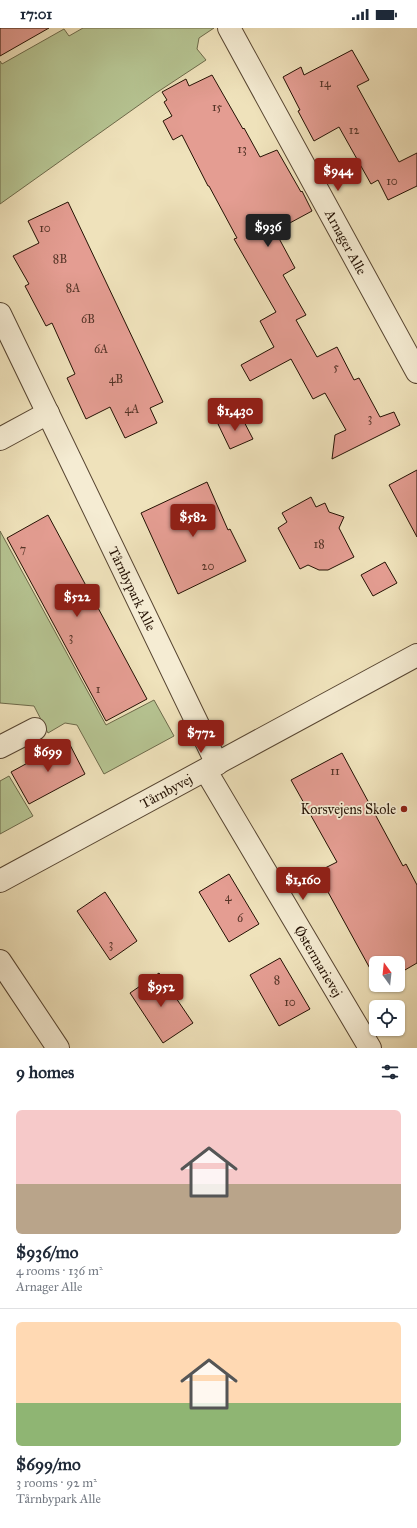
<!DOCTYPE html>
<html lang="en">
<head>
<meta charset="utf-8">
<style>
  :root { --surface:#fff; --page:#f6f6f7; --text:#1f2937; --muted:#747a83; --line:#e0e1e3; --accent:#8f2418 }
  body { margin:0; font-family:"IM FELL Great Primer",serif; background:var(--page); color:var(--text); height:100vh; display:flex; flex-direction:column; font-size:15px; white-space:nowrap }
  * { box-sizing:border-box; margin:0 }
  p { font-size:13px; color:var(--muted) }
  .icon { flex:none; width:22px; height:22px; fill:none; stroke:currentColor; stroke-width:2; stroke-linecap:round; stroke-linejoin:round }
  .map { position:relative; height:1020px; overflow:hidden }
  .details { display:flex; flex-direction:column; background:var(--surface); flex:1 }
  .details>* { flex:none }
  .needle { width:26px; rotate:345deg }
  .buttons { position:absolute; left:369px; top:928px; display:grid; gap:8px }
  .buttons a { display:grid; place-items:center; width:36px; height:36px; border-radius:6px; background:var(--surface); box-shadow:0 1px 3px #0004; font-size:20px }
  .price { position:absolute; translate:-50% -34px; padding:0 9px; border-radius:4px; background:var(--accent); color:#fff; font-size:13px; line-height:26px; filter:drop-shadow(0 1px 2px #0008) }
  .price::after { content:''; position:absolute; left:50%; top:24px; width:12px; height:9px; margin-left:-6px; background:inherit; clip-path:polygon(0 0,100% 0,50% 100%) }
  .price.on { background:#222; color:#fff }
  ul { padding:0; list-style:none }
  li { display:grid; align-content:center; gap:8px; height:212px; padding:0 16px }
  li+li { border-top:1px solid var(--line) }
  li span { display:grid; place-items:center; height:124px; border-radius:6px; color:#555 }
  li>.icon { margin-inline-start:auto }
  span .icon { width:72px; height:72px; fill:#fffc; stroke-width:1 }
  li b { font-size:17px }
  h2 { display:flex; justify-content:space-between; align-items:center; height:48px; padding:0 16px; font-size:17px }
  .status { display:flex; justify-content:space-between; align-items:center; height:28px; padding:0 20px; background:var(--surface); direction:ltr }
  .status svg { height:11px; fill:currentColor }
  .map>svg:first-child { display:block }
  .green { fill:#b6c492; stroke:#6d6a4a }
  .building { fill:#e49d92; stroke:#241103 }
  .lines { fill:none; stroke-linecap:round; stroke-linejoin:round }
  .minor-casing { stroke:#574531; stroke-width:24 }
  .minor { stroke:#f5ecd3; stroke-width:22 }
  .poi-dot { fill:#8f2418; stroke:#f5ecd3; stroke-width:1.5 }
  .labels { text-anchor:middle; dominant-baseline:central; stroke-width:3.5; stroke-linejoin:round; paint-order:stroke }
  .number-label { font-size:12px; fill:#543427 }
  .street-label { font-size:14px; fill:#241103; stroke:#f5ecd3 }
  .poi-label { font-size:14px; fill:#241103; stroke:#f5ecd3; text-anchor:end }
</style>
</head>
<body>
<div class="status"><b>17:01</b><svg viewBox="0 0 49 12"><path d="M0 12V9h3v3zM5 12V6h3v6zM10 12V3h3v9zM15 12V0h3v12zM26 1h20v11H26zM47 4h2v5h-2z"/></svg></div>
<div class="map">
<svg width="417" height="1020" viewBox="0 0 417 1020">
  <rect width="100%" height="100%" fill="#efe2bb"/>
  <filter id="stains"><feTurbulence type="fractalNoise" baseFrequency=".005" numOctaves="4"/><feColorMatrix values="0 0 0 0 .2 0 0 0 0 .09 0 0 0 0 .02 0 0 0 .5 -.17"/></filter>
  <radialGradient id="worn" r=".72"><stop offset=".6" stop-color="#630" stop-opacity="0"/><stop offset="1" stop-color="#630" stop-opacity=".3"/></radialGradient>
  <g class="green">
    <path d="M83 0H214L199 10 197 21 206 32 156 65 0 176V33L2 36 64 1 69 8Z"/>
    <path d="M0 503 106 697 154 672 174 708 104 746 77 697 65 695 48 705 34 678 0 675Z"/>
    <path d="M9 748 33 788 0 806V753Z"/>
  </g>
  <g class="building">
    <path d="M0 0H49L0 28Z"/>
    <path d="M352 22 369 52 357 58 399 134 417 125V158L388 172 378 152 371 156 339 99 314 113 298 83 300 82 283 49 301 39 304 47Z"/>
    <path d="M212 47 243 101 244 100 260 129 277 122 301 164 302 163 312 183 275 203 295 240 283 247 306 287 296 292 317 329 337 319 354 352 359 350 380 389 394 384 400 397 332 431 335 407 346 402 325 365 313 371 291 331 250 353 241 337 274 319 260 293 276 284 234 211 237 210 209 158H208L182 107 173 112 163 93 172 88 164 74 167 72 162 64 186 51 189 58Z"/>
    <path d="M68 174 163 374 150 380 157 395 125 410 110 379 86 391 67 350 75 346 52 295 46 298 25 258 29 256 13 228 39 215 28 193Z"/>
    <path d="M240 386 253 411 230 421 218 396Z"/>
    <path d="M417 442V509L389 457Z"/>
    <path d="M207 454 228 502 230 501 246 533 178 566 141 485Z"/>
    <path d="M311 469 316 479 325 475 329 484 344 489 339 500 354 529 328 542H319L308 537 300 541 278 500 287 494 282 485Z"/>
    <path d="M48 487 147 671 106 693 7 510Z"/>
    <path d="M385 534 397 555 373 568 361 547Z"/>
    <path d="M68 713 85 746 29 776 11 744Z"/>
    <path d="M342 725 403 838 406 836 417 857V935L398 946V933L394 935H376V945L373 946 317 844 337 834 291 752Z"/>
    <path d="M229 846 259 896 229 914 199 864Z"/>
    <path d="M105 864 137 913 110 932 77 883Z"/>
    <path d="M280 930 310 981 279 998 250 947Z"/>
    <path d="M159 945 193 995 163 1015 130 965Z"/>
  </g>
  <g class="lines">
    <g class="minor-casing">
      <g id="minor">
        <path id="s1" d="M229 0 417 344"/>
        <path id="s2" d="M0 286 217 736"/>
        <path d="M0 411 48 385"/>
        <path d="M0 719 35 701"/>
        <path id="s3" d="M206 743 370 1020"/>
        <path id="s4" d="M0 853 417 627"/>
        <path d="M0 933 58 1020"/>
      </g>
    </g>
    <use href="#minor" class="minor"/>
  </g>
  <circle class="poi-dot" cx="404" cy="781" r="4"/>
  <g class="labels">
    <g class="number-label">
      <text x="325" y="55">14</text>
      <text x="217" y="79">15</text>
      <text x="354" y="102">12</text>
      <text x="242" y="121">13</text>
      <text x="392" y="153">10</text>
      <text x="45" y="200">10</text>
      <text x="60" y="231">8B</text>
      <text x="73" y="260">8A</text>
      <text x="88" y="291">6B</text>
      <text x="101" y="321">6A</text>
      <text x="336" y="339">5</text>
      <text x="116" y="351">4B</text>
      <text x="132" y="381">4A</text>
      <text x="370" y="390">3</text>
      <text x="319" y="516">18</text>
      <text x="23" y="521">7</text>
      <text x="208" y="538">20</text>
      <text x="71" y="609">3</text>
      <text x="98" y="661">1</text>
      <text x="335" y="743">11</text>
      <text x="228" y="869">4</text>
      <text x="240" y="890">6</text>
      <text x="111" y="916">3</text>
      <text x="277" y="952">8</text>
      <text x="290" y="974">10</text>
    </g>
    <g class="street-label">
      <text stroke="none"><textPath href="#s1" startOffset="244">Arnager Alle</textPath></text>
      <text stroke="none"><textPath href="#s2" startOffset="305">Tårnbypark Alle</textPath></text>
      <text stroke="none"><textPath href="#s4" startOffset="189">Tårnbyvej</textPath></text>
      <text stroke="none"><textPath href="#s3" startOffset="221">Østermarievej</textPath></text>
    </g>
    <g class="poi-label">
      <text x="396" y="781">Korsvejens Skole</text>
    </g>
  </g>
  <rect width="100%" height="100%" filter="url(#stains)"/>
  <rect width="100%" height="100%" fill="url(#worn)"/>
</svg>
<div class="buttons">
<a><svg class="needle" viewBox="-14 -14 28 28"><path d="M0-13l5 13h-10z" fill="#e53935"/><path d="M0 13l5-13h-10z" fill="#747a83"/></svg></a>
<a><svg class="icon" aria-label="locate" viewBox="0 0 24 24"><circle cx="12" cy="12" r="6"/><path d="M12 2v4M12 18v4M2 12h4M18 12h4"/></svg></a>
</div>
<b class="price" style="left:338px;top:164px">$944</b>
<b class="price on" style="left:268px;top:220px">$936</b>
<b class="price" style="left:235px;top:404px">$1,430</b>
<b class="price" style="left:193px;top:510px">$582</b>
<b class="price" style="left:77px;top:590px">$522</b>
<b class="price" style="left:201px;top:726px">$772</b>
<b class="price" style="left:48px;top:745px">$699</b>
<b class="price" style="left:303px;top:873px">$1,160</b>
<b class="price" style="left:161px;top:980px">$952</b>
</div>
<section class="details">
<h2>9 homes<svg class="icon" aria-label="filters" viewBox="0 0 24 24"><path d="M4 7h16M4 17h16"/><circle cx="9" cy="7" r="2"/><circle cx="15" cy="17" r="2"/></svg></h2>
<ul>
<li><span style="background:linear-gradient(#f6c9c9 60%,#b9a48a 0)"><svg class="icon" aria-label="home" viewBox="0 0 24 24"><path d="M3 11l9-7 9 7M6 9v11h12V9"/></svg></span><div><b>$936/mo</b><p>4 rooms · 136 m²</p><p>Arnager Alle</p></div></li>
<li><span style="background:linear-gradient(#ffd9b3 65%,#8fb573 0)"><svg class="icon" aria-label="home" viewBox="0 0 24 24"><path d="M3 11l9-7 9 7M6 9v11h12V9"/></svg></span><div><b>$699/mo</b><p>3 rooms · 92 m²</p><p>Tårnbypark Alle</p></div></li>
</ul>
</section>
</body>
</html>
